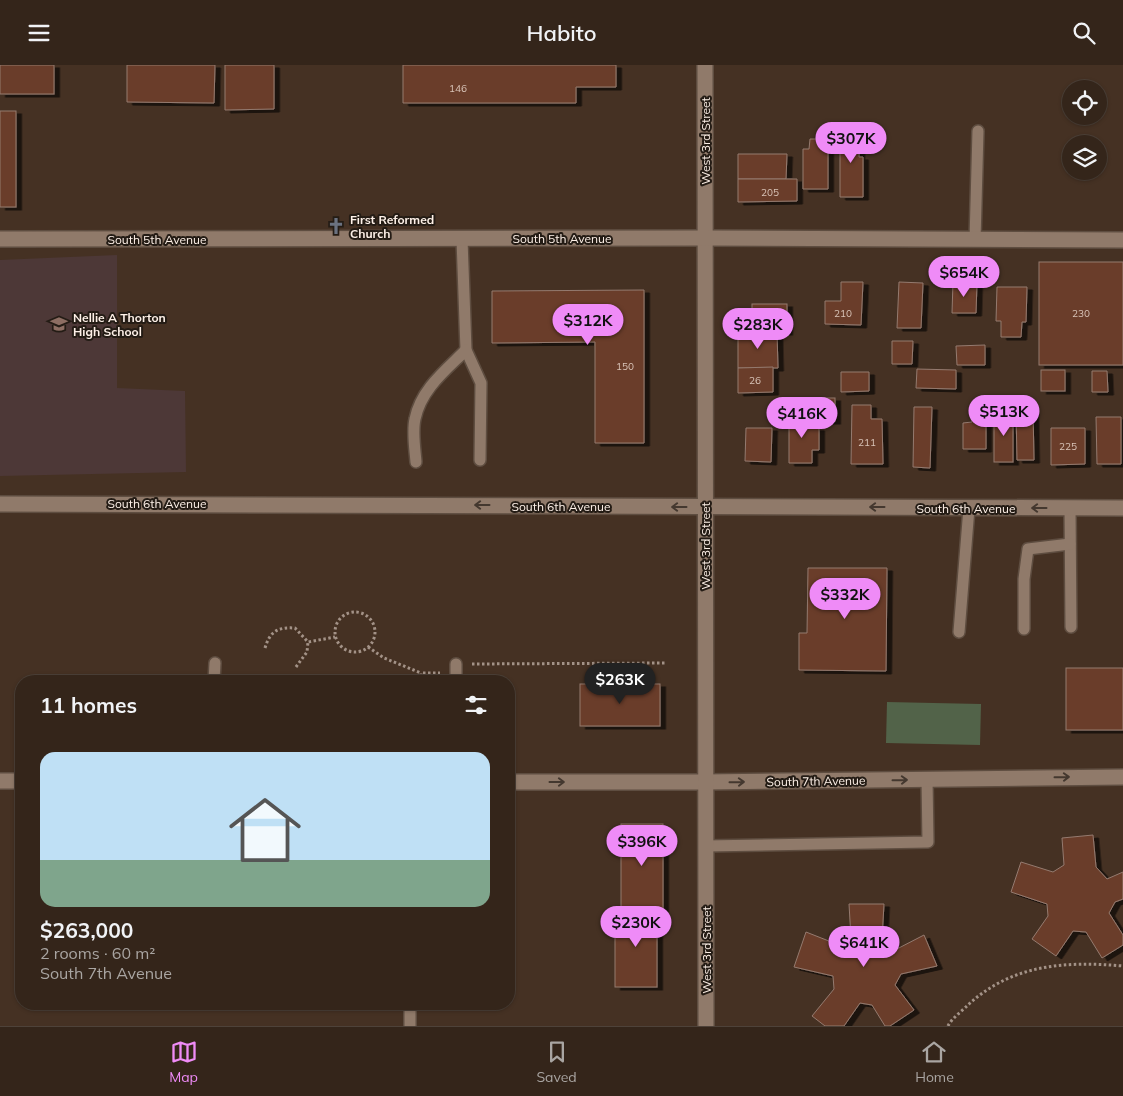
<!DOCTYPE html>
<html lang="en">
<head>
<meta charset="utf-8">
<style>
  :root { --surface:#34251a; --page:#3f3127; --text:#f1f3f6; --muted:#a9a5a2; --line:#4e4239; --accent:#ef8bf7 }
  body { margin:0; font-family:Mulish,sans-serif; background:var(--page); color:var(--text); height:100vh; display:flex; flex-direction:column; font-size:19px; white-space:nowrap }
  * { box-sizing:border-box; margin:0 }
  p { font-size:16px; color:var(--muted) }
  .icon { flex:none; width:28px; height:28px; fill:none; stroke:currentColor; stroke-width:2; stroke-linecap:round; stroke-linejoin:round }
  .map { position:relative; flex:1; overflow:hidden }
  .details { position:absolute; left:15px; top:610px; width:500px; height:335px; display:flex; flex-direction:column; background:var(--surface); border-radius:20px; box-shadow:0 1px 4px #0004,0 0 0 1px var(--line) }
  .details>* { flex:none }
  .controls { position:absolute; left:1062px; top:15px; display:grid; gap:10px }
  .controls a { display:grid; place-items:center; width:45px; height:45px; border-radius:50%; background:var(--surface); box-shadow:0 1px 4px #0004,0 0 0 1px var(--line); font-size:25px }
  .price { position:absolute; translate:-50% -42px; padding:0 11px; border-radius:18px; background:var(--accent); color:#111; font-size:16px; line-height:32px; filter:drop-shadow(0 1px 2px #0008) }
  .price::after { content:''; position:absolute; left:50%; top:30px; width:15px; height:11px; margin-left:-8px; background:inherit; clip-path:polygon(0 0,100% 0,50% 100%) }
  .price.current { background:#222; color:#fff }
  ul { padding:0; list-style:none }
  li { display:grid; align-content:center; gap:10px; height:265px; padding:0 25px }
  li span { display:grid; place-items:center; height:155px; border-radius:15px; color:#555 }
  li>.icon { margin-inline-start:auto }
  span .icon { width:90px; height:90px; fill:#fffc; stroke-width:1 }
  li b { font-size:21px }
  h2 { display:flex; justify-content:space-between; align-items:center; height:60px; padding:0 25px; font-size:21px }
  header { display:flex; justify-content:space-between; align-items:center; height:65px; padding:0 25px; background:var(--surface); font-size:22px; font-weight:600 }
  .menu { display:flex; justify-content:space-around; align-items:center; height:70px; border-top:1px solid var(--line); background:var(--surface); font-size:14px; color:var(--muted) }
  .menu a { display:grid; justify-items:center; gap:2px }
  .menu .current { color:var(--accent) }
  .map>svg:first-child { display:block }
  .education { fill:#4d3837 }
  .green { fill:#526349 }
  .building { fill:#6a3e2a; stroke:#947a6f; filter:url(#shadow) }
  .lines { fill:none; stroke-linecap:round; stroke-linejoin:round }
  .service-casing { stroke:#5e4d40; stroke-width:14 }
  .minor-casing { stroke:#5e4d40; stroke-width:18 }
  .tertiary-casing { stroke:#5e4d40; stroke-width:18 }
  .path { stroke:#a39287; stroke-width:3; stroke-dasharray:2.5 2.5; stroke-linecap:butt }
  .service { stroke:#907a6a; stroke-width:11 }
  .minor { stroke:#907a6a; stroke-width:15 }
  .tertiary { stroke:#907a6a; stroke-width:15 }
  .oneway { stroke:#44382f }
  .labels { text-anchor:middle; dominant-baseline:central; stroke-width:4; stroke-linejoin:round; paint-order:stroke }
  .number-label { font-size:10px; fill:#d9c4b8 }
  .street-label { font-size:12px; fill:#fef1e8; stroke:#241c15 }
  .poi-label { font-size:12px; font-weight:bold; fill:#fef1e8; stroke:#241c15; text-anchor:start }
</style>
</head>
<body>
<header><svg class="icon" aria-label="menu" viewBox="0 0 24 24"><path d="M4 6h16M4 12h16M4 18h16"/></svg>Habito<svg class="icon" aria-label="search" viewBox="0 0 24 24"><circle cx="10" cy="10" r="6"/><path d="M15 15l6 6"/></svg></header>
<div class="map">
<svg width="1123" height="961" viewBox="0 0 1123 961">
  <defs>
    <filter id="shadow"><feDropShadow dx="5.5" dy="3" stdDeviation="0" flood-color="#0009"/></filter>
  </defs>
  <rect width="100%" height="100%" fill="#453123"/>
  <path class="education" d="M117 190V323L185 326 186 407 0 411V195Z"/>
  <path class="green" d="M887 637 981 639 980 680 886 678Z"/>
  <g class="building">
    <rect x="0" y="0" width="54" height="29"/>
    <path d="M127 0H215L214 38 127 37Z"/>
    <path d="M225 0H274V44L225 45Z"/>
    <path d="M403 0H616V22H576V38H403Z"/>
    <rect x="0" y="46" width="16" height="96"/>
    <path d="M840 64H860L859 92H863V132H840Z"/>
    <path d="M810 74H828V124H803V84H809Z"/>
    <path d="M738 89H787L786 114H738Z"/>
    <path d="M738 114H797V136L738 137Z"/>
    <rect x="1039" y="197" width="84" height="103"/>
    <path d="M841 217H863L861 260 825 259V236H841Z"/>
    <path d="M899 217 923 218 921 263H897Z"/>
    <path d="M953 217 977 218 976 248H952Z"/>
    <path d="M997 222H1027L1026 257H1022L1021 272H1001V256H996Z"/>
    <path d="M644 225V378H595V277L492 278V226Z"/>
    <rect x="752" y="239" width="35" height="28"/>
    <path d="M738 267H777L778 303H738Z"/>
    <path d="M892 276H913L912 299H892Z"/>
    <path d="M985 280V300H957L956 281Z"/>
    <path d="M773 302V327L738 328V303Z"/>
    <path d="M917 304 956 305V324L916 323Z"/>
    <rect x="1041" y="305" width="24" height="21"/>
    <path d="M1092 306H1107L1108 327H1092Z"/>
    <path d="M841 307H869V326L841 327Z"/>
    <rect x="817" y="333" width="18" height="23"/>
    <path d="M852 340H871V354H882L883 399H851Z"/>
    <path d="M914 342H932L930 403 913 402Z"/>
    <path d="M1016 345H1033L1034 395H1017Z"/>
    <rect x="994" y="346" width="19" height="51"/>
    <path d="M972 347H986V384H963V358L972 357Z"/>
    <path d="M789 349H812V363H819V385H812V398H789Z"/>
    <path d="M1096 352H1121V399H1097Z"/>
    <path d="M746 363H772L771 397 745 396Z"/>
    <path d="M1051 363H1085V399L1051 400Z"/>
    <path d="M808 503H887L886 606 799 605V568H807Z"/>
    <rect x="1066" y="603" width="57" height="62"/>
    <rect x="580" y="619" width="80" height="42"/>
    <rect x="621" y="759" width="42" height="85"/>
    <path d="M1093 770 1096 802 1107 814 1123 807V834L1115 837 1109 848 1123 870V880L1102 893 1086 867 1073 866 1056 891 1032 874 1048 851 1047 839 1011 827 1021 797 1053 807 1064 800 1062 773Z"/>
    <path d="M849 839H884L882 874 893 886 924 870 937 901 901 909 895 920 914 945 890 961H885L872 940 860 938 844 961H825L812 951 834 924 833 911 794 902 806 867 839 880 851 873Z"/>
    <rect x="615" y="844" width="42" height="78"/>
  </g>
  <g class="lines">
    <g class="service-casing">
      <g id="service">
        <path d="M462 174 466 285 481 318 480 395"/>
        <path d="M975 175 978 66"/>
        <path d="M416 397C415 384 412 367 415 354 421 324 446 305 466 285"/>
        <path d="M1070 443 1071 562"/>
        <path d="M1024 564V514L1028 484 1070 479"/>
        <path d="M959 567 969 443"/>
        <path d="M456 599V616"/>
        <path d="M214 616 215 598"/>
        <path d="M705 781 928 777 927 714"/>
        <path d="M410 939V961"/>
      </g>
    </g>
    <g class="minor-casing">
      <g id="minor">
        <path d="M0 716H21"/>
        <path d="M509 717H704L1123 712"/>
      </g>
    </g>
    <g class="tertiary-casing">
      <g id="tertiary">
        <path d="M705 0 706 961"/>
        <path d="M0 174 706 173 1123 175"/>
        <path d="M0 439 1123 443"/>
      </g>
    </g>
    <g class="path">
      <circle cx="355" cy="567" r="20"/>
      <path d="M368 582 384 593 421 608"/>
      <path d="M265 583C270 566 278 562 295 563L308 577 335 572"/>
      <path d="M472 599 666 598"/>
      <path d="M296 602 307 587 308 577"/>
      <path d="M421 616V608H440"/>
      <path d="M948 961C952 953 962 946 969 939 1013 899 1066 896 1123 901"/>
    </g>
    <use href="#service" class="service"/>
    <use href="#minor" class="minor"/>
    <use href="#tertiary" class="tertiary"/>
  </g>
  <defs><path id="oneway-shaft" d="M-6 0H5M1.5-3L5.5 0L1.5 3" fill="none" stroke-width="1.6" stroke-linecap="round" stroke-linejoin="round" transform="scale(1.25)"/></defs>
  <g class="oneway">
    <use href="#oneway-shaft" transform="translate(482 440) rotate(-180)"/>
    <use href="#oneway-shaft" transform="translate(679 442) rotate(-180)"/>
    <use href="#oneway-shaft" transform="translate(877 442) rotate(-180)"/>
    <use href="#oneway-shaft" transform="translate(1039 443) rotate(-180)"/>
    <use href="#oneway-shaft" transform="translate(1062 712) rotate(-1)"/>
    <use href="#oneway-shaft" transform="translate(900 715) rotate(-1)"/>
    <use href="#oneway-shaft" transform="translate(557 717)"/>
    <use href="#oneway-shaft" transform="translate(737 717) rotate(-1)"/>
  </g>
  <defs>
    <g id="church-bare" transform="scale(1.35)"><path d="M-1.2-6h2.4v3.5h3.3v2.4h-3.3V6h-2.4V-.1h-3.3v-2.4h3.3Z" fill="#6b7280" stroke="#241c15" stroke-width="2.5" paint-order="stroke"/></g>
    <g id="school-bare" transform="scale(1.35)"><path d="M0-5L7-2L0 1L-7-2ZM-4 1L0 2.5L4 1V4Q0 6-4 4Z" fill="#8d6e63" stroke="#241c15" stroke-width="2.5" paint-order="stroke"/></g>
  </defs>
  <g fill-rule="evenodd">
    <use href="#church-bare" x="336" y="161"/>
    <use href="#school-bare" x="59" y="259"/>
  </g>
  <g class="labels">
    <g class="number-label">
      <text x="458" y="23">146</text>
      <text x="770" y="127">205</text>
      <text x="843" y="248">210</text>
      <text x="1081" y="248">230</text>
      <text x="625" y="301">150</text>
      <text x="755" y="315">26</text>
      <text x="867" y="377">211</text>
      <text x="1068" y="381">225</text>
    </g>
    <g class="street-label">
      <text transform="translate(705 76) rotate(-90)">West 3rd Street</text>
      <text x="562" y="173">South 5th Avenue</text>
      <text x="157" y="174">South 5th Avenue</text>
      <text x="157" y="438">South 6th Avenue</text>
      <text x="561" y="441">South 6th Avenue</text>
      <text x="966" y="443">South 6th Avenue</text>
      <text transform="translate(705 481) rotate(-90)">West 3rd Street</text>
      <text transform="translate(816 716) rotate(-1)">South 7th Avenue</text>
      <text transform="translate(706 885) rotate(-90)">West 3rd Street</text>
    </g>
    <g class="poi-label">
      <text x="350" y="154">First Reformed<tspan x="350" dy="14">Church</tspan></text>
      <text x="73" y="252">Nellie A Thorton<tspan x="73" dy="14">High School</tspan></text>
    </g>
  </g>
</svg>
<div class="controls">
<a><svg class="icon" aria-label="locate" viewBox="0 0 24 24"><circle cx="12" cy="12" r="6"/><path d="M12 2v4M12 18v4M2 12h4M18 12h4"/></svg></a>
<a><svg class="icon" aria-label="layers" viewBox="0 0 24 24"><path d="M12 4l9 5-9 5-9-5zM3 14l9 5 9-5"/></svg></a>
</div>
<b class="price" style="left:851px;top:99px">$307K</b>
<b class="price" style="left:964px;top:233px">$654K</b>
<b class="price" style="left:588px;top:281px">$312K</b>
<b class="price" style="left:758px;top:285px">$283K</b>
<b class="price" style="left:1004px;top:372px">$513K</b>
<b class="price" style="left:802px;top:374px">$416K</b>
<b class="price" style="left:845px;top:555px">$332K</b>
<b class="price current" style="left:620px;top:640px">$263K</b>
<b class="price" style="left:642px;top:802px">$396K</b>
<b class="price" style="left:636px;top:883px">$230K</b>
<b class="price" style="left:864px;top:903px">$641K</b>
<section class="details">
<h2>11 homes<svg class="icon" aria-label="filters" viewBox="0 0 24 24"><path d="M4 7h16M4 17h16"/><circle cx="9" cy="7" r="2"/><circle cx="15" cy="17" r="2"/></svg></h2>
<ul>
<li><span style="background:linear-gradient(#bfe0f5 70%,#7fa58c 0)"><svg class="icon" aria-label="home" viewBox="0 0 24 24"><path d="M3 11l9-7 9 7M6 9v11h12V9"/></svg></span><div><b>$263,000</b><p>2 rooms · 60 m²</p><p>South 7th Avenue</p></div></li>
</ul>
</section>
</div>
<nav class="menu">
<a class="current"><svg class="icon" aria-label="map" viewBox="0 0 24 24"><path d="M3 6l6-2 6 2 6-2v14l-6 2-6-2-6 2zM9 4v14M15 6v14"/></svg>Map</a>
<a><svg class="icon" aria-label="saved" viewBox="0 0 24 24"><path d="M7 4h10v16l-5-4-5 4z"/></svg>Saved</a>
<a><svg class="icon" aria-label="home" viewBox="0 0 24 24"><path d="M3 11l9-7 9 7M6 9v11h12V9"/></svg>Home</a>
</nav>
</body>
</html>
